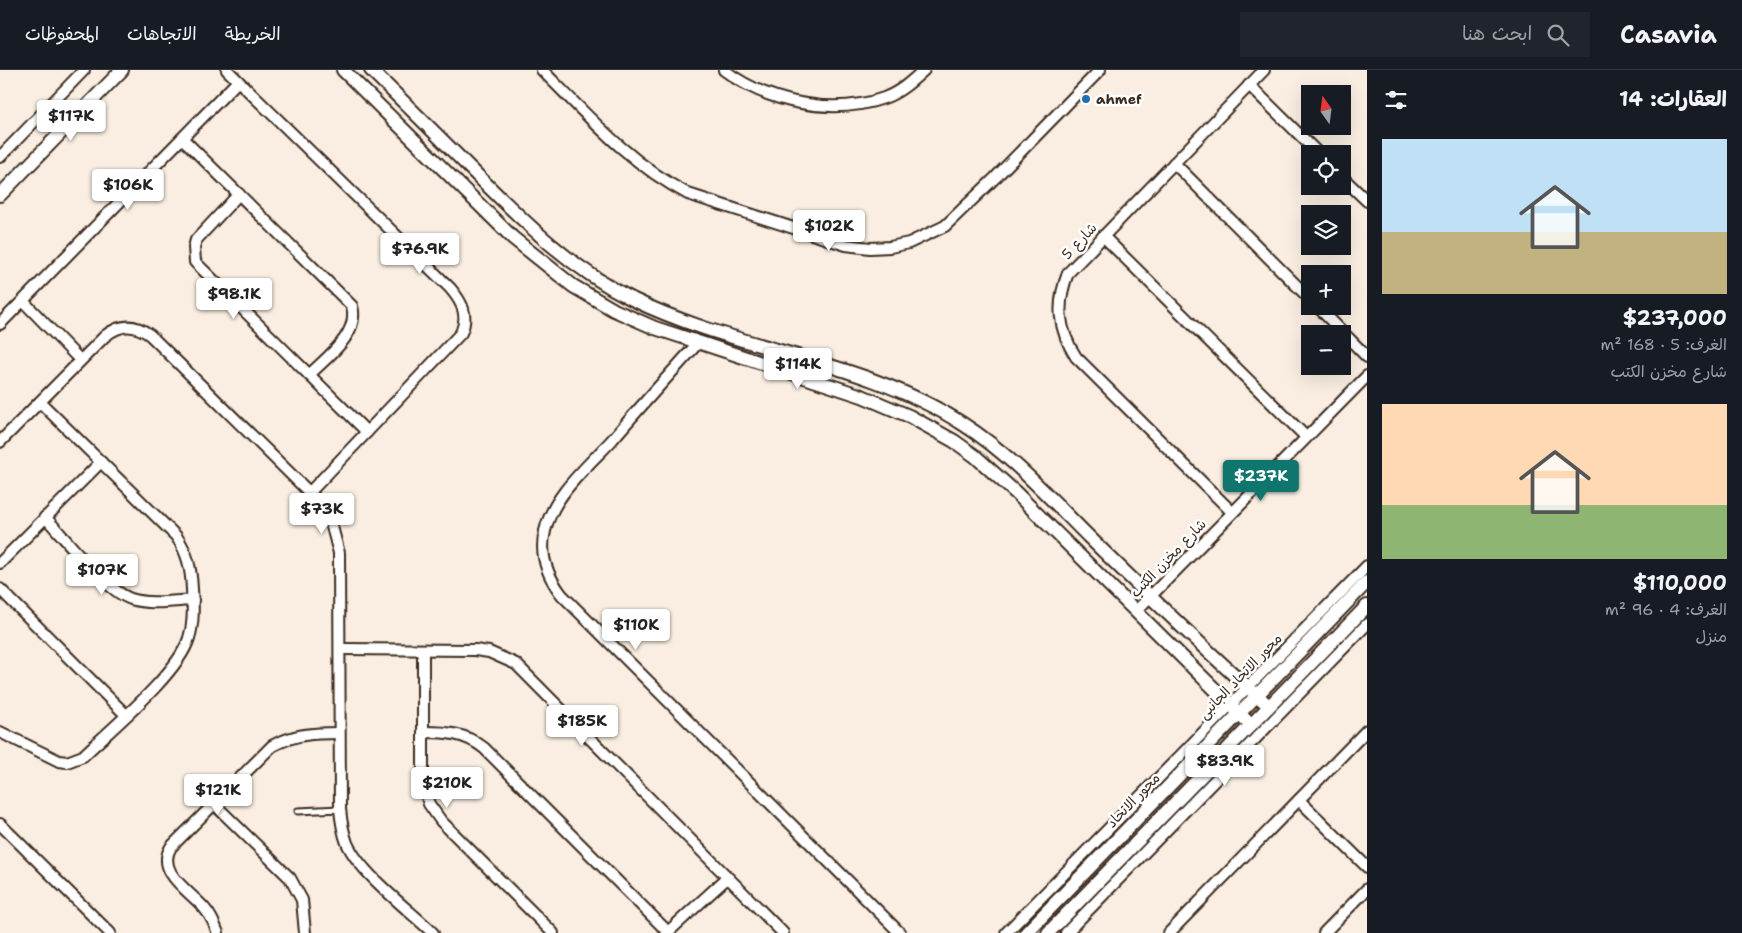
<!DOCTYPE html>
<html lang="ar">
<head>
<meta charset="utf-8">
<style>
  :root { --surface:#171b24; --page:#20242c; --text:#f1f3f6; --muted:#9ea1a6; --line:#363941; --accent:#0f766e }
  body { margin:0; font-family:"Shantell Sans","Playpen Sans Arabic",sans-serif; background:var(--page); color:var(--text); direction:rtl; height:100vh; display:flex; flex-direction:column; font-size:19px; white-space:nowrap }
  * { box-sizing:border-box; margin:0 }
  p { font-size:16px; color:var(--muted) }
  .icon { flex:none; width:28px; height:28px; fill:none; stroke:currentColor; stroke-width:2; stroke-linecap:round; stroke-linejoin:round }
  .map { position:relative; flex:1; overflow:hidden; direction:ltr }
  .side { display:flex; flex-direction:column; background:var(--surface); width:375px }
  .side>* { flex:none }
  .needle { width:32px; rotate:346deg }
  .tools { position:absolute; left:1301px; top:15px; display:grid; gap:10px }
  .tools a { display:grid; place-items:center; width:50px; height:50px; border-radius:0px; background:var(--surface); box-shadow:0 5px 20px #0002; font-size:25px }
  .price { position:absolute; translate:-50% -42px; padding:0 11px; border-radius:5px; background:#fff; color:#222; font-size:16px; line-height:32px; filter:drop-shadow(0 1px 2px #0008) }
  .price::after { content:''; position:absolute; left:50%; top:30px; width:15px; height:11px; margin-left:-8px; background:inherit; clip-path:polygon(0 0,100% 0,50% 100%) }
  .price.active { background:var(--accent); color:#fff }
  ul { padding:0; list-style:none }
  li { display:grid; align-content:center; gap:10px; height:265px; padding:0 15px }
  li span { display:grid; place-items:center; height:155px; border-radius:0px; color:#555 }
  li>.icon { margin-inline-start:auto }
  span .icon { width:90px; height:90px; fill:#fffc; stroke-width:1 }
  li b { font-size:21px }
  h2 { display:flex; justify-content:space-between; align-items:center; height:60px; padding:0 15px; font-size:21px }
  header { display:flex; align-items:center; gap:30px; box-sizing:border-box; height:70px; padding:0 25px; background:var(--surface); border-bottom:1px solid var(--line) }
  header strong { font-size:24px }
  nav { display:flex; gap:28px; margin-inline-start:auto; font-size:18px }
  .search { width:350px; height:45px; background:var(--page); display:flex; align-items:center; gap:12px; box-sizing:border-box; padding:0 18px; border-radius:0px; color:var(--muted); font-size:19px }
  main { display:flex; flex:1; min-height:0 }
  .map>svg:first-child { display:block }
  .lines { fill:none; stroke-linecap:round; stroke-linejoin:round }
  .service-casing { stroke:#3b2a1e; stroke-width:9 }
  .minor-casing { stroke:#3b2a1e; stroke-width:14 }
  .tertiary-casing { stroke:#3b2a1e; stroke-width:16 }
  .service { stroke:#fff; stroke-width:5 }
  .minor { stroke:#fff; stroke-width:10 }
  .tertiary { stroke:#fff; stroke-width:12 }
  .poi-dot { fill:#1f6fb2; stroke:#fff; stroke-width:2 }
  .labels { text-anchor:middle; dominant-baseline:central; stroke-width:5; stroke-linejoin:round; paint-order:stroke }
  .poi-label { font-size:14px; font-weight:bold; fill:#3b2a1e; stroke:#fff; text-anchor:start }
  .street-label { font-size:14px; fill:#3b2a1e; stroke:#fff }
</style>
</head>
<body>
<header>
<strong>Casavia</strong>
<div class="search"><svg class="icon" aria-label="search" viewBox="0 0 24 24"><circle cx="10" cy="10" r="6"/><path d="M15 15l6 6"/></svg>ابحث هنا</div>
<nav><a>الخريطة</a><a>الاتجاهات</a><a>المحفوظات</a></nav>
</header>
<main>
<section class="side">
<h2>العقارات: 14<svg class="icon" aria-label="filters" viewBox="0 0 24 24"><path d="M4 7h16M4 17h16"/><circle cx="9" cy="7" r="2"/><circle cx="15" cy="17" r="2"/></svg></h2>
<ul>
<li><span style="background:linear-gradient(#bfe0f5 60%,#c2b280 0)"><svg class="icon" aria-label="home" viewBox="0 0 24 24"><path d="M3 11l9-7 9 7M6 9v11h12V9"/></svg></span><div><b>$237,000</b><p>الغرف: 5 · 168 m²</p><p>شارع مخزن الكتب</p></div></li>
<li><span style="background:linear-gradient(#ffd9b3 65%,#8fb573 0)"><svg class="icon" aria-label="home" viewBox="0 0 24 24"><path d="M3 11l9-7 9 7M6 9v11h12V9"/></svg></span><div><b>$110,000</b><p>الغرف: 4 · 96 m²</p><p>منزل</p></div></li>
</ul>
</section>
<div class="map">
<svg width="1367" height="863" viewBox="0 0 1367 863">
  <rect width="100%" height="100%" fill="#f9eee1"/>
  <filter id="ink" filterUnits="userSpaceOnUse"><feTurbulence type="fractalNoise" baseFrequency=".02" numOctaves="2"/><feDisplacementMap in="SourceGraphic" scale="10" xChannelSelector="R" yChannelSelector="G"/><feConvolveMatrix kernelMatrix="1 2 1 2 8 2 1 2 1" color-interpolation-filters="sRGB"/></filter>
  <g filter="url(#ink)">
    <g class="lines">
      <g class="service-casing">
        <path id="service" d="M298 741 340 739"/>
      </g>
      <g class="minor-casing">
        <g id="minor">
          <path d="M227 0 450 218C462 232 469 245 461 263L309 423"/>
          <path d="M542 0C588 46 630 94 688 124L846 175 870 178 890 177 909 173 945 156 996 107 1100 0"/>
          <path d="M724 0C767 33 833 46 884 28 900 22 912 11 924 0"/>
          <path d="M1249 15 1319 84"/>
          <path d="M182 68 352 236C360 264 327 287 309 305"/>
          <path d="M0 87 84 0"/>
          <path d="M1174 93 1310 229"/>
          <path d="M1342 107 1367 131"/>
          <path d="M239 124 196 170 194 177 195 192 367 362"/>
          <path d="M1103 166 1306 367"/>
          <path d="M23 231 80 290"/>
          <path d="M1317 236 1367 287"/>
          <path d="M0 254 238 11"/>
          <path d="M698 273C669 305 640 337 612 370 588 396 553 425 545 461 539 485 548 507 562 525L900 863"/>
          <path d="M0 372 105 266C120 254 134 253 150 265L321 434 330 449 339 483 340 739C341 750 343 762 347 773 360 803 408 839 433 863"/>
          <path d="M1232 442 1076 287C1058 259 1056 234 1068 203L1264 0"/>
          <path d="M45 447C66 469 105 520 131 529 150 535 173 531 193 530"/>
          <path d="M0 493 101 392"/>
          <path d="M0 519 125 644"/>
          <path d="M1136 541 1367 306"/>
          <path d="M341 579 475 580 489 582 516 594 783 863"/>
          <path d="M423 580V714L429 734 441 751 553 863"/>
          <path d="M0 662 59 691 67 692 83 686C111 659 179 603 189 568 194 552 193 536 192 519 191 499 188 483 176 466L40 332"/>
          <path d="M423 662C447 662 465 663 484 678L669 863"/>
          <path d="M1299 730 1367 797"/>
          <path d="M213 733 290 808 302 830 305 863"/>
          <path d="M0 754 110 863"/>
          <path d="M668 862 727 808"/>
          <path d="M218 863C215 855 211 846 205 839 191 822 155 802 171 777L272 676C294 664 314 663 339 663"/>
          <path d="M1006 863 1367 496"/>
          <path d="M1066 863 1367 554"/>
          <path d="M1169 863 1367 660"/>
          <path d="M1324 863 1367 819"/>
        </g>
      </g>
      <g class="tertiary-casing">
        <g id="tertiary">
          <path d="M343 0 513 168 573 216 614 240 655 258 862 326 909 346 954 371 975 386 1016 423 1251 655"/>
          <path d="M371 0C407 35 443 71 479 107 526 154 572 199 632 229 738 281 863 289 963 354 1010 384 1049 427 1089 467 1147 524 1207 582 1269 636"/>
          <path d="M0 125 122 0"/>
          <path d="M1026 863 1367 512"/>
          <path d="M1048 863 1367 536"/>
        </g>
      </g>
      <use href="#service" class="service"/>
      <use href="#minor" class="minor"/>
      <use href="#tertiary" class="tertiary"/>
    </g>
  </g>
  <circle class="poi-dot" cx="1086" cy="29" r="5"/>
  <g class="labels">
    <g class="poi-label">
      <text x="1096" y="29">ahmef</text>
    </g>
    <g class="street-label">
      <text transform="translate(1079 171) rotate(-47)">شارع 5</text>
      <text transform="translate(1168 488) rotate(-46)">شارع مخزن الكتب</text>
      <text transform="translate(1240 606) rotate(-46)">محور الاتحاد الجانبى</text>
      <text transform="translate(1133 730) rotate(-46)">محور الاتحاد</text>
    </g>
  </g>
</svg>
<div class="tools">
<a><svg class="needle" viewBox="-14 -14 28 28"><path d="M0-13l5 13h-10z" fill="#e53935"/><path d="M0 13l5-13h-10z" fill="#9ea1a6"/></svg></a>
<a><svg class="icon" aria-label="locate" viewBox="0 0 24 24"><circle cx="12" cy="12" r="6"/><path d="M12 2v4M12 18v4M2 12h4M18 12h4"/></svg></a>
<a><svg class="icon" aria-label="layers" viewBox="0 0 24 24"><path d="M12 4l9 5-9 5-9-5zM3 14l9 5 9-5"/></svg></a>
<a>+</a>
<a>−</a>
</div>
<b class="price" style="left:71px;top:72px">$117K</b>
<b class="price" style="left:128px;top:141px">$106K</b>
<b class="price" style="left:829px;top:182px">$102K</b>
<b class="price" style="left:420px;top:205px">$76.9K</b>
<b class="price" style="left:234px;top:250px">$98.1K</b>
<b class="price" style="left:798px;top:320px">$114K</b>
<b class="price active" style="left:1261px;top:432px">$237K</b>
<b class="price" style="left:322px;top:465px">$73K</b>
<b class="price" style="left:102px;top:526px">$107K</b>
<b class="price" style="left:636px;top:581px">$110K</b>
<b class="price" style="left:582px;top:677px">$185K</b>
<b class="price" style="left:1225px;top:717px">$83.9K</b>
<b class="price" style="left:447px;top:739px">$210K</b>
<b class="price" style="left:218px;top:746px">$121K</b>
</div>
</main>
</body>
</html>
